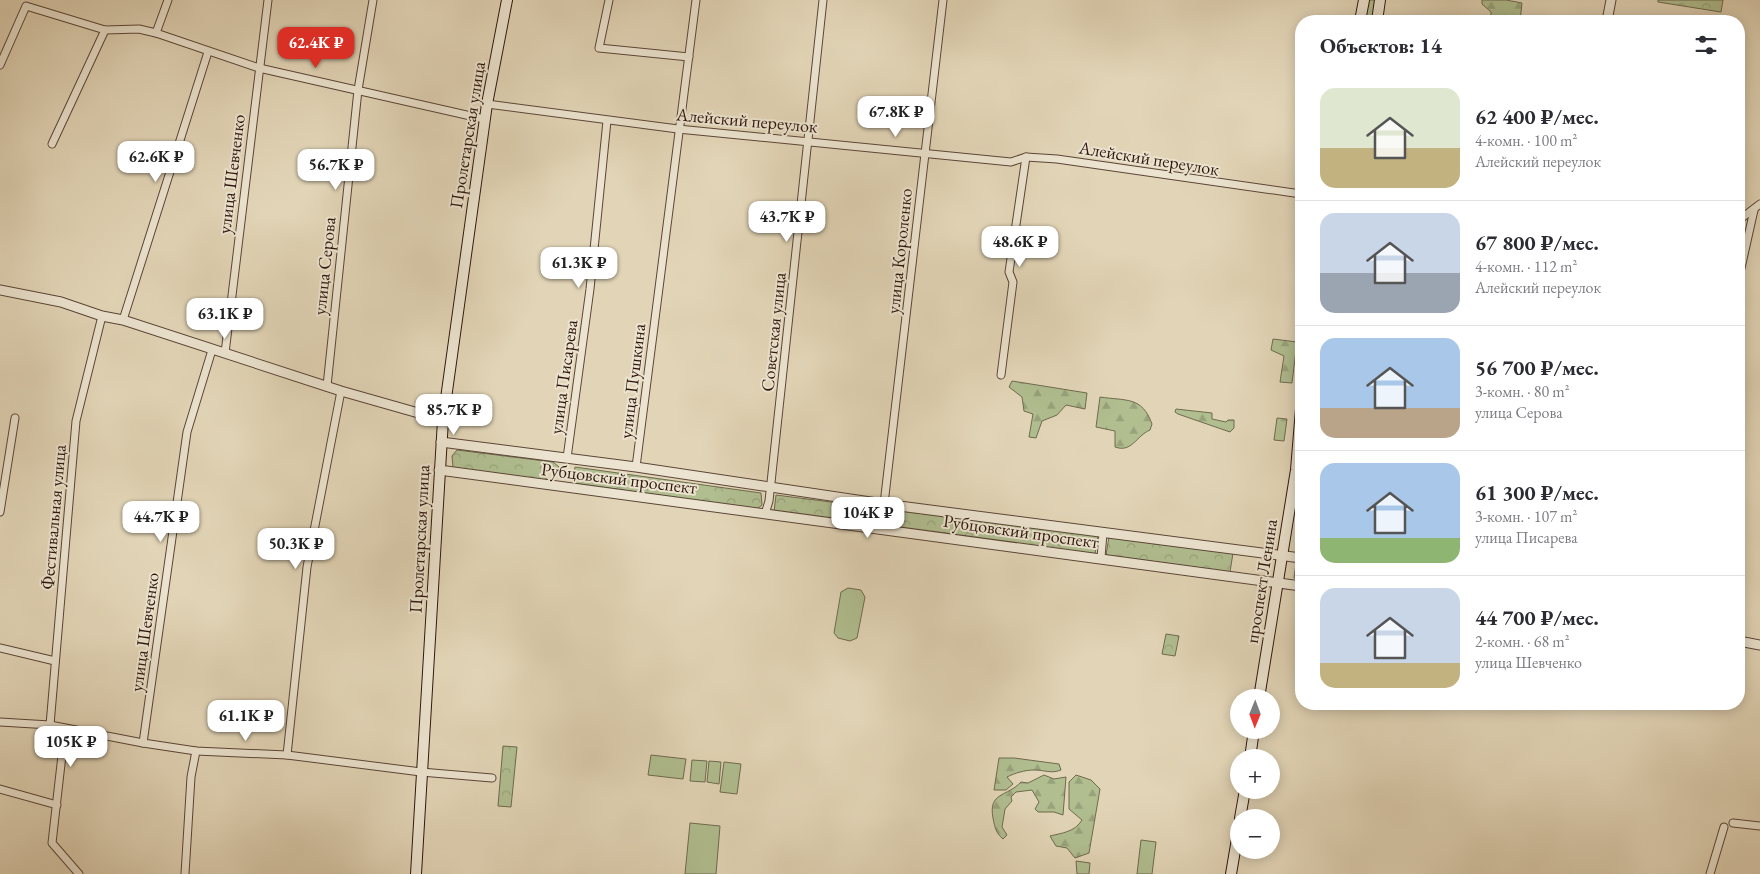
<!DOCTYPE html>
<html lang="ru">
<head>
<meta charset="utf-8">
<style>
  :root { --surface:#fff; --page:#f7f7f7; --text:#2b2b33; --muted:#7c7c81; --line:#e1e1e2; --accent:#d93025 }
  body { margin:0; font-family:"EB Garamond",serif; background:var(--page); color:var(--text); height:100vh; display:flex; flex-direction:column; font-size:19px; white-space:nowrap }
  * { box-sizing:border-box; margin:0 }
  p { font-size:16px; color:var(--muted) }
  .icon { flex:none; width:28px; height:28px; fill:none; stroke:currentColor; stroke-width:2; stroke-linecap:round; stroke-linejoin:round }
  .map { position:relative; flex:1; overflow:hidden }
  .details { position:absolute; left:1295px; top:15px; width:450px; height:695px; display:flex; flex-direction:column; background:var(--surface); border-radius:20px; box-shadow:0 2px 12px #0003 }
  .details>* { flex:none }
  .needle { width:32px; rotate:181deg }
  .controls { position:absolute; left:1230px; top:689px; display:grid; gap:10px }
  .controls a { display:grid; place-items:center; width:50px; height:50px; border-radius:50%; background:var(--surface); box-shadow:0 2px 12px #0003; font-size:25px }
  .price { position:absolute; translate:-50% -42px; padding:0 11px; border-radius:10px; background:#fff; color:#222; font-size:16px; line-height:32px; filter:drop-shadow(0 1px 2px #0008) }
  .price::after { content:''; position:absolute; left:50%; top:30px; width:15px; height:11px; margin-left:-8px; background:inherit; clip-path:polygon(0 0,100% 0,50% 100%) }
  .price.current { background:var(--accent); color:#fff }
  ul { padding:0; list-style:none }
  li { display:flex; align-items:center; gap:15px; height:125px; padding:0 25px }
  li+li { border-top:1px solid var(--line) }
  li span { display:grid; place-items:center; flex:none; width:140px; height:100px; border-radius:15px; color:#555 }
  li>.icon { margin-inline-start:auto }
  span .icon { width:60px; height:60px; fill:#fffc; stroke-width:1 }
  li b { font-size:21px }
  h2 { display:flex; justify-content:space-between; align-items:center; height:60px; padding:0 25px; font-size:21px }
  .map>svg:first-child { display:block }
  .grass { fill:#b0be90; stroke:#6f6a4e }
  .forest { fill:url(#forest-firs); stroke:#6f6a4e }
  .park { fill:url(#park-crowns); stroke:#6f6a4e }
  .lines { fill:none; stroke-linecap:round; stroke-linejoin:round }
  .minor-casing { stroke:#5b4537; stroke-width:9 }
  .tertiary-casing { stroke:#5b4537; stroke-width:11 }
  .secondary-casing { stroke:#2e150c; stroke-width:12 }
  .minor { stroke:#ece4d0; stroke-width:7 }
  .tertiary { stroke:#ece4d0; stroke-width:9 }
  .secondary { stroke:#ece4d0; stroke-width:10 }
  .labels { text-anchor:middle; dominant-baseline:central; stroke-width:4; stroke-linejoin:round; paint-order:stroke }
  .street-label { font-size:18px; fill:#2e150c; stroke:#ece4d0 }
</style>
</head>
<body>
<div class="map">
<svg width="1760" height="874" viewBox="0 0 1760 874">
  <defs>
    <pattern id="forest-firs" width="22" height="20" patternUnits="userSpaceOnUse" patternTransform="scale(1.25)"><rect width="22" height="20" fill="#b0be90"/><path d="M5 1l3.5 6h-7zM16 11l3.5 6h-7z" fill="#98a27b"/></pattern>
    <pattern id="park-crowns" width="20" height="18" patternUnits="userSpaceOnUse" patternTransform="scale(1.25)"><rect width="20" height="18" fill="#b0be90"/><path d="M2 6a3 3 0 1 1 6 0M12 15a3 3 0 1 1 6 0" fill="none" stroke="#98a27b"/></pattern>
  </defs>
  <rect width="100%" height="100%" fill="#e2d5b7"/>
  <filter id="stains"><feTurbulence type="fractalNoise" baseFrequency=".004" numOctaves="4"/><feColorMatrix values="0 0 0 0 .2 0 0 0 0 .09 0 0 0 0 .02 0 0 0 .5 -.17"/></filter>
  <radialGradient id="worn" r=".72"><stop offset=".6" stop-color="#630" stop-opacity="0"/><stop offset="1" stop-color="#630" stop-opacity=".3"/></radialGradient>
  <g class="grass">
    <path d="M1366 0H1377L1374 21H1363Z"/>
    <path d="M848 588 861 590 865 597 857 638 850 641 838 638 834 633 841 592Z"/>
    <path d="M651 755 686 759 683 779 648 775Z"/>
    <path d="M692 760 707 761 705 782 690 781Z"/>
    <path d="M709 761 721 762 719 784 707 782Z"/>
    <path d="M724 762 741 764 737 794 720 792Z"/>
    <path d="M690 823 720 826 716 874H685Z"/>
    <path d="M1141 840 1156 842 1152 874H1137Z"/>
  </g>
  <g class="forest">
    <path d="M1482 0H1506L1522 3 1520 21H1491V12L1482 4Z"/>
    <path d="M1273 339 1297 342 1292 383 1280 382 1284 356 1271 350Z"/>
    <path d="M1012 381 1087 393 1085 409 1066 405 1057 415 1042 421 1036 438 1029 437 1033 414 1024 411 1022 397 1009 387Z"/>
    <path d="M1100 397C1126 401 1142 396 1152 424L1150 430C1136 436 1132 453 1115 447V431L1096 427Z"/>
    <path d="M1176 409 1212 413V419L1226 422 1228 420H1234V428L1230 432 1178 414 1175 412Z"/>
    <path d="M1277 418 1287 419 1284 441 1274 440Z"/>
    <path d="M999 758H1014L1059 764 1061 770C1051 774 1045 770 1034 770 1025 770 1015 773 1007 777L1013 784 1006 790H994Z"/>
    <path d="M1044 775 1054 779 1066 777 1063 815 1054 812H1038L1035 809 1039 802 1032 790 1016 792 1011 797 1012 801 1005 809 1002 827 1007 835 1003 839C996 833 995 828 993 818 988 792 1007 797 1021 782L1028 783Z"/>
    <path d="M1076 775 1091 780 1100 789 1089 853 1075 858 1067 848 1056 846 1050 836C1062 833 1075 832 1082 820L1069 809V782Z"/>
    <path d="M1076 861 1090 863 1089 874H1077Z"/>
  </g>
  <g class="park">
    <path d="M1658 0H1723L1721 12 1658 2Z"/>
    <path d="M457 450 553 462 559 467 558 469 546 468V481L458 471 453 467 452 456Z"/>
    <path d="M575 467 761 493 762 505 757 509 573 483Z"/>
    <path d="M776 495 1098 536 1095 554 774 512Z"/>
    <path d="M1109 537 1233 553 1230 572 1106 555Z"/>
    <path d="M1296 563H1301V579L1294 578Z"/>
    <path d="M1166 634 1179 636 1175 656 1162 654Z"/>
    <path d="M503 746 517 747 511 807 498 806Z"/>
  </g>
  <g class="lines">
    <g class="minor-casing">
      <g id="minor">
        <path d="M168 0 156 33 259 68 484 119"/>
        <path d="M609 0 599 48 689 57"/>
        <path d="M0 65 26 6 105 30 139 29 156 33"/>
        <path d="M487 104 678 129 1011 162 1026 157 1057 159 1301 194"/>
        <path d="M52 144 105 30"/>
        <path d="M1739 220 1760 204"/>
        <path d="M1739 277 1754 210"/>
        <path d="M123 320 208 52"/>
        <path d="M225 353 268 0"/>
        <path d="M1001 375 1013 282 1009 272 1026 157"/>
        <path d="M327 386 358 90 373 0"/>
        <path d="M567 458 590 289 607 121"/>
        <path d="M636 467 696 0"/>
        <path d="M884 504 943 0"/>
        <path d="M0 512 15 418"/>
        <path d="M765 514 769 501 823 0"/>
        <path d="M1101 558 1103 533"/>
        <path d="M0 648 55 661"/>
        <path d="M0 722 50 725 143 743 196 751 287 755 421 772 492 778"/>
        <path d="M50 725 76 421 102 316"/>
        <path d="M65 729 52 843 79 874"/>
        <path d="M143 743 187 432 212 350"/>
        <path d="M287 755 307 567 341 391"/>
        <path d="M0 789 57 805"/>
        <path d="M1733 823 1760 826"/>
        <path d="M185 874 191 777 196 751"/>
        <path d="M1710 874 1724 827"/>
      </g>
    </g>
    <g class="tertiary-casing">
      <g id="tertiary">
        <path d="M1607 21 1611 0"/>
        <path d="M0 290 61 302 102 316 123 320 341 391 443 420"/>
        <path d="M441 442 636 467 884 504 1301 558"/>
        <path d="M439 470 1301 586"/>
        <path d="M1739 641 1760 645"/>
      </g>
    </g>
    <g class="secondary-casing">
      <g id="secondary">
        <path d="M1360 21 1364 0"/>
        <path d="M1377 21 1380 0"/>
        <path d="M1259 698 1296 470 1301 409"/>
        <path d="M1250 758 1254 730"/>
        <path d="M1240 818 1245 790"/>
        <path d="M416 874 443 420 487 104 507 0"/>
        <path d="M1231 874 1239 827"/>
      </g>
    </g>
    <use href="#minor" class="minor"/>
    <use href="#tertiary" class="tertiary"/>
    <use href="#secondary" class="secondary"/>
  </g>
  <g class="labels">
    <g class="street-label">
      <text transform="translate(747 120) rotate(5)">Алейский переулок</text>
      <text transform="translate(467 135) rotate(-81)">Пролетарская улица</text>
      <text transform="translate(1149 158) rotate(9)">Алейский переулок</text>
      <text transform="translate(231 174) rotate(-83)">улица Шевченко</text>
      <text transform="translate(899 251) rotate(-84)">улица Короленко</text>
      <text transform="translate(324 266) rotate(-84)">улица Серова</text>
      <text transform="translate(773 332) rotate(-84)">Советская улица</text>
      <text transform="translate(563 377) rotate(-82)">улица Писарева</text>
      <text transform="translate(632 381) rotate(-83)">улица Пушкина</text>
      <text transform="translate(619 478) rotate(7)">Рубцовский проспект</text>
      <text transform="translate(53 517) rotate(-85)">Фестивальная улица</text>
      <text transform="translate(1021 531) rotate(8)">Рубцовский проспект</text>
      <text transform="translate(419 539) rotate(-87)">Пролетарская улица</text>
      <text transform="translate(1261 581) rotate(-81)">проспект Ленина</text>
      <text transform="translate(144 632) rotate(-82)">улица Шевченко</text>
    </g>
  </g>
  <rect width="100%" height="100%" filter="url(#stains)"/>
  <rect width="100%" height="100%" fill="url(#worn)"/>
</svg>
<div class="controls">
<a><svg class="needle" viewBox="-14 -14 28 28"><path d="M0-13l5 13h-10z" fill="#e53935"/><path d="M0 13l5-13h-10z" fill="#7c7c81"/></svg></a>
<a>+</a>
<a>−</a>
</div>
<b class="price current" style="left:316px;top:69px">62.4K ₽</b>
<b class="price" style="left:896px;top:138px">67.8K ₽</b>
<b class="price" style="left:156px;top:183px">62.6K ₽</b>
<b class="price" style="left:336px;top:191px">56.7K ₽</b>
<b class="price" style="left:787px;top:243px">43.7K ₽</b>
<b class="price" style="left:1020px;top:268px">48.6K ₽</b>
<b class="price" style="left:579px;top:289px">61.3K ₽</b>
<b class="price" style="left:225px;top:340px">63.1K ₽</b>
<b class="price" style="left:454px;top:436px">85.7K ₽</b>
<b class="price" style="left:868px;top:539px">104K ₽</b>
<b class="price" style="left:161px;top:543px">44.7K ₽</b>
<b class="price" style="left:296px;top:570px">50.3K ₽</b>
<b class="price" style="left:246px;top:742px">61.1K ₽</b>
<b class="price" style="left:71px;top:768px">105K ₽</b>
<section class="details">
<h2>Объектов: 14<svg class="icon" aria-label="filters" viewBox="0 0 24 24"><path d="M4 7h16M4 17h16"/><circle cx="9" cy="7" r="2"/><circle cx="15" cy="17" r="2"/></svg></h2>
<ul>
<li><span style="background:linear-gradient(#dfe7d0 60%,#c2b280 0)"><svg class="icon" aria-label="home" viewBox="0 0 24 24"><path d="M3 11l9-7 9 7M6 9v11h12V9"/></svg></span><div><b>62 400 ₽/мес.</b><p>4-комн. · 100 m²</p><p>Алейский переулок</p></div></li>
<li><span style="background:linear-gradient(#c9d6e8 60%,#9aa5b1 0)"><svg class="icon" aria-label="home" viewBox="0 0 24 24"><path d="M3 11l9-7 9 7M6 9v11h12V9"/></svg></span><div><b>67 800 ₽/мес.</b><p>4-комн. · 112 m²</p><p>Алейский переулок</p></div></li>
<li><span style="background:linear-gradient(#a9c7e8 70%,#b9a48a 0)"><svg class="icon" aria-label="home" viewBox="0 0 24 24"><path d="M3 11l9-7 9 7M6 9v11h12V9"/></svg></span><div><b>56 700 ₽/мес.</b><p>3-комн. · 80 m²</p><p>улица Серова</p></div></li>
<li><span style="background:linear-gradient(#a9c7e8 75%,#8fb573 0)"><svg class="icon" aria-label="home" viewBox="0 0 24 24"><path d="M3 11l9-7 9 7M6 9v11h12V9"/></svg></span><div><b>61 300 ₽/мес.</b><p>3-комн. · 107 m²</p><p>улица Писарева</p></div></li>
<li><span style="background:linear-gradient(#c9d6e8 75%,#c2b280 0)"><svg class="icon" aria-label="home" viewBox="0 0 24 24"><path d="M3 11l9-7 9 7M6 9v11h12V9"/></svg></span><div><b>44 700 ₽/мес.</b><p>2-комн. · 68 m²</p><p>улица Шевченко</p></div></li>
</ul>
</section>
</div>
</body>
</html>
